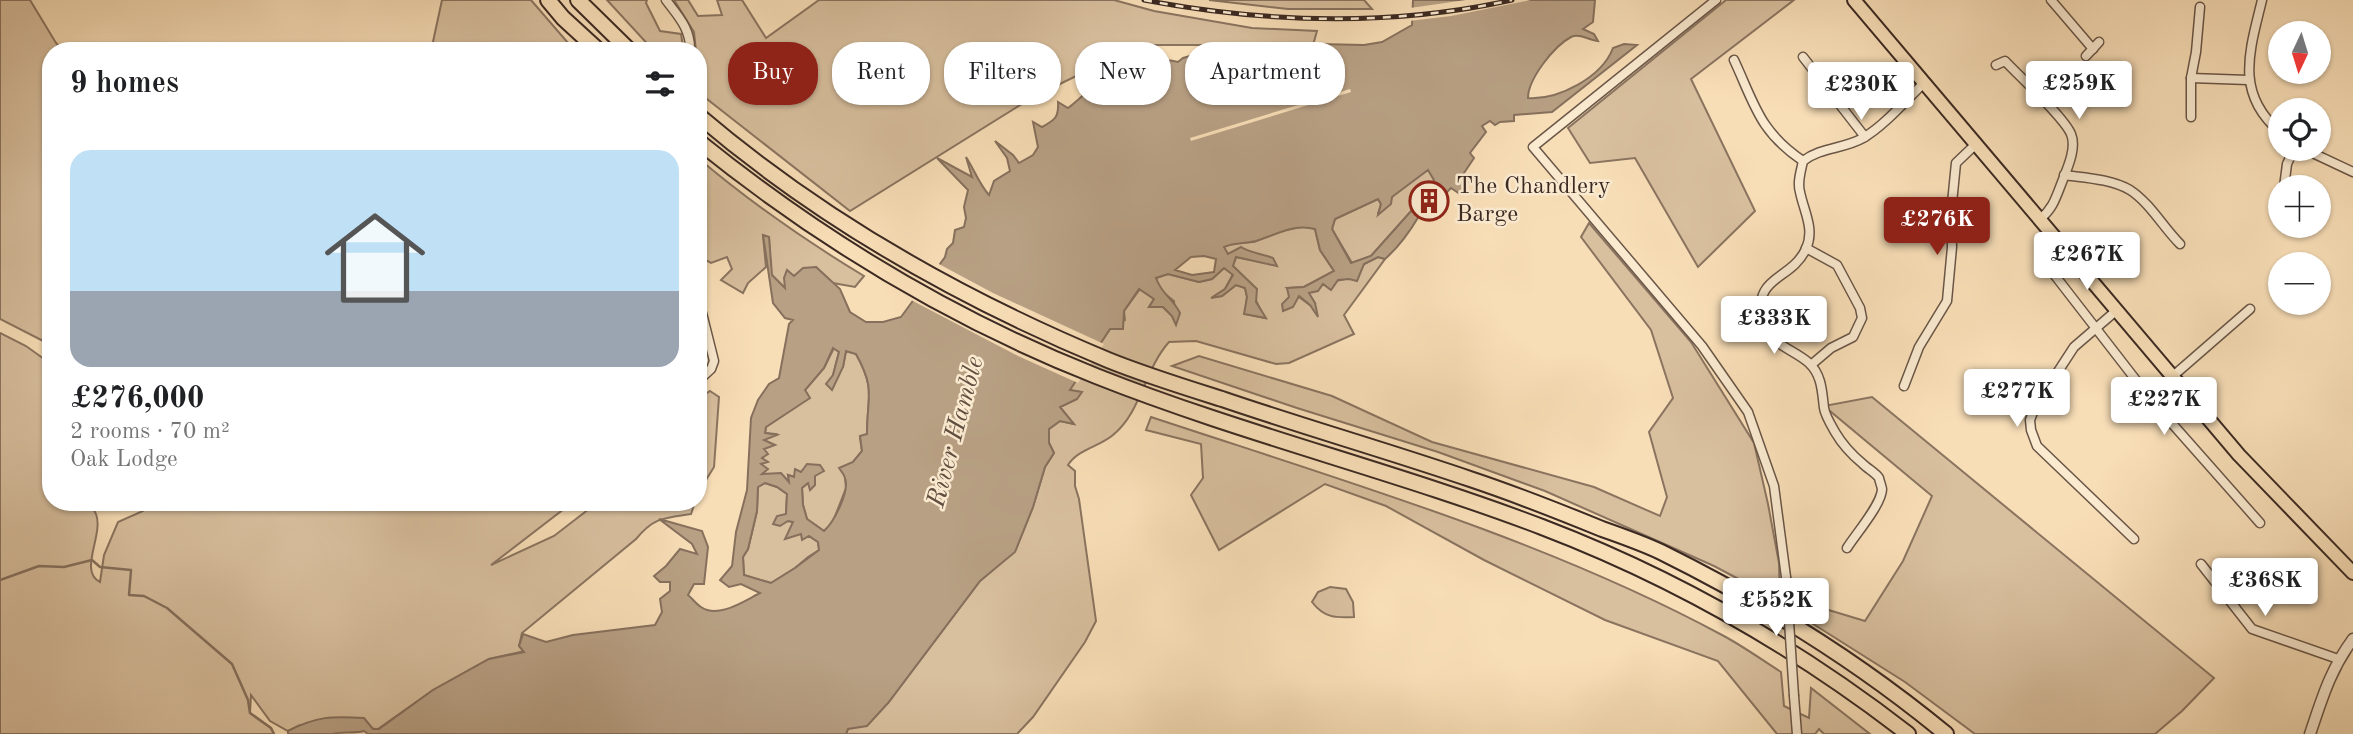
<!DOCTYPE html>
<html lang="en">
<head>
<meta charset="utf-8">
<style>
  :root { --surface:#fff; --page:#f2f2f2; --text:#202124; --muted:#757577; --line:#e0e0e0; --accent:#8f2418 }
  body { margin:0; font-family:"Old Standard TT",serif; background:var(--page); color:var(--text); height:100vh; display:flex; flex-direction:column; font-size:26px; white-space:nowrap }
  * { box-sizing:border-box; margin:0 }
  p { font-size:23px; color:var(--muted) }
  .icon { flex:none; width:38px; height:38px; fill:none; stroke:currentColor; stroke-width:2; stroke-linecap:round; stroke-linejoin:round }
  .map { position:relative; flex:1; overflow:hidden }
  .sheet { position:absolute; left:42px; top:42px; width:665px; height:469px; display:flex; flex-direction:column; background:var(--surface); border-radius:28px; box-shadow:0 2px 5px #0004 }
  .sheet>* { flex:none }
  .hud { position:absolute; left:728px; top:42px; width:665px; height:63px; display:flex; gap:14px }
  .needle { width:46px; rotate:184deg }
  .buttons { position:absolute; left:2268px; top:21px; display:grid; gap:14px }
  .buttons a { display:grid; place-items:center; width:63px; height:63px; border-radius:50%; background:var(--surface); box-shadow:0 2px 5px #0004; font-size:35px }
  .price { position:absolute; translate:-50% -60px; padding:0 16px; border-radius:7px; background:#fff; color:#222; font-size:23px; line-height:46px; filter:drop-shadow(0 2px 4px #0008) }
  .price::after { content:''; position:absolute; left:50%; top:42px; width:21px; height:16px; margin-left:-10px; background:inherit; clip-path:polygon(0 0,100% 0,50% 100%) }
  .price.current { background:var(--accent); color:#fff }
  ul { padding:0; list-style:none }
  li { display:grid; align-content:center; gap:14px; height:371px; padding:0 28px }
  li+li { border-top:2px solid var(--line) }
  li span { display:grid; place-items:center; height:217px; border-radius:21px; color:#555 }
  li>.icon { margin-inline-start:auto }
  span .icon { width:126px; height:126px; fill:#fffc; stroke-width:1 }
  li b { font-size:30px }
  h2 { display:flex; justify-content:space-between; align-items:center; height:84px; padding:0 28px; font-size:30px }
  .chip { padding:0 24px; border-radius:28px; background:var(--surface); box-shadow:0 2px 5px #0004; font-size:24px; line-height:63px }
  .chip.current { background:var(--accent); color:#fff }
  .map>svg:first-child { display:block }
  .green { fill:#d8bf9e; stroke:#8a7460; stroke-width:2 }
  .water { fill:#b8a084; stroke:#86705d; stroke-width:2; fill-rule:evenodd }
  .pier { fill:#f8deb7 }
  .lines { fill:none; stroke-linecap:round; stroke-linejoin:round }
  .stream { stroke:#86705d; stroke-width:2.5 }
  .minor-casing { stroke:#6a5647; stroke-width:11 }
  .tertiary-casing { stroke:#6a5647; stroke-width:13 }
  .primary-casing { stroke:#3b2922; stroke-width:16 }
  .motorway-casing { stroke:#3b2922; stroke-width:18 }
  .minor { stroke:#faead0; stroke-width:8 }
  .tertiary { stroke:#faead0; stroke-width:10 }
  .primary { stroke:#f8deb7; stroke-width:12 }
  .motorway { stroke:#f8deb7; stroke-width:14 }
  .rail-casing { stroke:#3b2922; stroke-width:5 }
  .rail { stroke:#faead0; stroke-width:2.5; stroke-dasharray:8; stroke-linecap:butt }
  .minor-bridge-casing { stroke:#6a5647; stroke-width:11; stroke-linecap:butt }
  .minor-bridge { stroke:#faead0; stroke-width:8 }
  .labels { text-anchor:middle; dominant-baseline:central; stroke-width:5; stroke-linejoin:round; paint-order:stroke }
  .poi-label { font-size:24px; fill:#3b2922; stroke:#faead0; text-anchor:start }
  .water-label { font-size:26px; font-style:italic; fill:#604d3f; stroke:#faead0 }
</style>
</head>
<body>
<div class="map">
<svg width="2353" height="734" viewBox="0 0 2353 734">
  <rect width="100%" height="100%" fill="#f8deb7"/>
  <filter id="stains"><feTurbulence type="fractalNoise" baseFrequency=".00286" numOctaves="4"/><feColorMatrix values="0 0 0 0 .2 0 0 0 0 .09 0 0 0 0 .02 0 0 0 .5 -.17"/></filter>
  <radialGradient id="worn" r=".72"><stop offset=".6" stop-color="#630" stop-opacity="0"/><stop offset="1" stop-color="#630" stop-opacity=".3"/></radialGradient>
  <g class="green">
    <path d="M0 0H30L56 43 61 48 79 51H51V345L0 319Z"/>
    <path d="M442 0H531L575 51H431Z"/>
    <path d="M607 0H647L646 3 660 31 681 34 683 46 679 51H654Z"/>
    <path d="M674 0H688L698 16 722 15 717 0H742L766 38 819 0H1114L1154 11 1252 28 1317 31 1313 45H1140L1033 97 850 211 698 92V51H696L694 32Z"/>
    <path d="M1209 0H1364L1372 9H1288Z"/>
    <path d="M1726 0H1794L1691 79 1755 211 1698 267 1635 158 1590 163 1568 128Z"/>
    <path d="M698 158C750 202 806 241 864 276L855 287 833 283 816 267 786 289 771 275 769 237 763 236 766 267 748 283 743 293 721 280 732 269 727 257 711 263 698 256Z"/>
    <path d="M1428 169 1434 180 1430 190 1371 256 1352 263 1332 229 1335 219 1378 199 1381 204 1378 214 1391 197Z"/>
    <path d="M1589 223 1691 342 1754 443 1768 504 1779 563 1780 601 1714 566 1545 491 1438 452 1297 408 1172 366 1199 356 1332 396 1432 442 1594 487 1660 516 1667 497 1649 432 1673 398 1651 330 1581 237Z"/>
    <path d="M1305 226 1315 229 1320 250 1334 271 1304 287 1287 288 1310 305 1315 303 1308 293 1323 284 1349 278 1359 272 1364 264 1378 257 1385 259 1344 315 1354 334 1289 363 1276 364 1196 341 1169 342C1144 370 1142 411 1113 435 1099 447 1078 449 1068 465L1075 471V486L1079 499 1096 621 1085 642 1033 717 1017 734H846L848 729 888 703 980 581 1015 551 1033 507 1045 467 1054 453 1049 443V429L1060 421 1073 424 1060 407 1077 399 1081 392 1069 390 1110 329 1125 320 1124 311 1140 289 1154 299 1149 307H1163L1172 316 1176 324 1174 301 1160 290 1156 278 1168 274 1199 282 1212 279 1224 268 1233 274 1225 289 1213 297 1222 296 1236 285 1245 288 1247 297 1245 314 1265 318 1244 277 1233 266 1236 257 1277 265 1228 255 1223 247 1236 242H1254L1277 232Z"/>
    <path d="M0 333 26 346 51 364V502H95L90 505C92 508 95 511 96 514 104 535 78 571 100 582L104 555 118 522 143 511 151 502H573L491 565 554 536 598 502H695L691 514C664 518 654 517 636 539L522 633 519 646 525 651 489 659 433 690 378 729 300 725 288 731 270 721 251 695 250 713 271 728 274 734H0Z"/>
    <path d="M834 348 839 352 833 375 843 367 846 351 856 354C876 390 867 396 867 434L860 437 862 451 853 462 845 478 846 488 832 524 824 531 807 519 803 505 802 488 809 482 815 485 801 473 795 477 788 475 790 484 761 474 763 449 774 445 763 440 775 434 765 433 766 427 809 398 805 390 824 368Z"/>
    <path d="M710 391 719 397 714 467 698 493V399Z"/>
    <path d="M1872 397 2214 678 2182 711 2155 734H1975L1905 682 1799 615V601L1865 621 1903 561 1932 496 1824 406Z"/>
    <path d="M1151 417C1341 480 1546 540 1722 635 1743 646 1762 660 1781 672L1784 706 1809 718 1811 688 1870 734H1824L1819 729 1815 734H1777L1718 661 1605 620 1484 560 1386 506 1325 484 1219 550 1191 495 1203 478 1201 444 1146 430Z"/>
    <path d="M765 483 777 487 787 494 786 514 788 521 794 522 790 531 809 536 818 542 819 550 808 557 795 568 771 583 744 575 743 557 748 549 757 511 758 487Z"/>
    <path d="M1330 587 1346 589 1353 602 1354 617C1336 618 1324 618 1312 602L1318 592Z"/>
  </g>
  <path class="water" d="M1413 0H1595L1593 22 1583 29 1594 34 1598 41C1589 40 1579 33 1571 37 1554 46 1528 79 1528 98 1559 100 1602 77 1613 48L1624 44 1637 45 1552 112 1514 115V121L1500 122 1495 125 1490 121 1482 126 1486 132 1470 153 1474 158 1462 176 1468 182 1460 194 1451 188 1425 215 1419 216C1409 233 1400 246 1385 259L1378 257 1364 264 1357 281 1349 279 1338 280 1331 290 1323 284 1318 291 1309 293 1315 303 1318 317 1310 305 1299 296 1293 307 1283 311 1282 304 1289 297 1287 288 1304 287 1334 271 1320 250 1315 229C1294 223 1276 235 1256 241 1245 244 1236 242 1224 247L1228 254 1241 247C1250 253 1263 254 1273 258L1277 266 1236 257 1233 266 1257 289 1256 302 1266 318 1244 314 1247 297 1245 288 1236 285 1222 296 1211 298 1225 289 1233 275 1224 268 1212 279 1199 282 1168 274 1156 278C1162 295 1172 297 1180 313L1176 325 1172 316 1163 307H1149L1154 299 1139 289 1124 311 1123 329H1110L1070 390 1082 392 1077 399 1060 407 1074 424 1060 421 1049 429V443L1054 453 1045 467 1033 507 1015 552 980 581 888 703 867 726 848 729 846 734H368L364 731C353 734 341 731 333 734H288V731C317 716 332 716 364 718L373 729H379L433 690 489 659 524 652 519 646 523 634 546 642 573 635 655 625 662 612 660 599 670 591V582H660L654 576 666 566 680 549 697 554 692 544 659 519 702 531 708 547 704 584H694L688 595C692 598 696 604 701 607 718 619 744 601 760 593L741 584 729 587 720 580 732 566 736 532 747 490 751 418 758 400 769 384 779 378 789 324 793 320 785 318 773 303 763 235 769 237 772 275 785 288 784 278 787 270 794 276 803 268 816 267 840 289 850 312 866 322H883L901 317 945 257 947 249 953 243 955 230 964 227 966 218 964 207 968 190 937 158 972 177 966 157C974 169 979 184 989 195L994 181 1010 171 1007 158 995 141 1013 155 1019 163 1033 155 1038 147 1033 122 1042 127C1055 120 1059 117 1058 102L1068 108C1086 95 1105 68 1130 75 1145 57 1156 57 1178 62L1183 58 1204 52 1244 51 1256 48 1270 49 1318 44 1364 45 1382 42 1412 25ZM1428 170 1434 180 1430 190 1371 256 1351 263 1332 229 1335 219 1378 199 1381 204 1378 215 1391 204 1392 197ZM1204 256 1216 259 1214 272 1192 275 1175 270 1191 257ZM833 348 839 352 833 375 826 384 832 390 843 367 846 351 856 354C876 390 867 396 867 434L860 436 862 451 853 462 839 468C841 471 844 474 845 478 850 491 834 522 824 531L807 519 803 505 802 488 808 483 810 490 815 485V476L824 471 820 465 807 464 801 472 795 469 794 477 788 475 789 482 781 473 762 474 768 469 761 464 768 462 762 458 768 454 764 449 775 445 764 440 777 435 765 433 766 427 810 398 805 390 824 368ZM765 483 777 487 787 494 786 514 777 516 773 524 780 526 788 521 793 522 785 539 801 534 802 540 809 536 818 542 819 550 795 568 771 583 744 575 743 557 748 549 757 511 758 487Z"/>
  <g class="pier">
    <path d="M1466 0H1531L1451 16 1409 21 1410 8Z"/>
    <path d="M1350 89 1351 92 1191 141 1190 138Z"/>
    <path d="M937 263 993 293 1104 344 1078 383 1018 356 911 300Z"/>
  </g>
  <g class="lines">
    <path class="stream" d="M0 580 39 566 64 567 92 560 100 567 131 570 129 595 144 596 167 608 232 664 248 700 250 713 271 728 274 734"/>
    <g class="minor-casing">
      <g id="minor">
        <path d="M666 0C678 16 691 29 690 51"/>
        <path d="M1716 0 1533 147 1702 346 1748 412 1774 486 1786 577"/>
        <path d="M2051 0 2093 49"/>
        <path d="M2262 0C2250 50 2234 93 2280 132"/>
        <path d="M2086 56 2099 42"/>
        <path d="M1803 57 1865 137"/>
        <path d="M1734 60C1755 105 1759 131 1803 161"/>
        <path d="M1996 65 2005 61C2020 77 2064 117 2071 134 2077 148 2067 169 2062 182 2056 197 2053 209 2040 219"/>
        <path d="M2191 78 2248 80"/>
        <path d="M2191 117V78L2196 52 2200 7"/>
        <path d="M2304 149 2353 172"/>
        <path d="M2064 175C2086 178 2111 179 2130 190 2150 203 2163 227 2180 244"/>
        <path d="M2284 187 2287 164 2294 149"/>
        <path d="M1806 248 1837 265 1860 308 1862 318 1853 337 1831 348 1811 365"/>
        <path d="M2053 273 2153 402 2260 523"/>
        <path d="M698 297 714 361 711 369 698 381"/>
        <path d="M2117 310 2074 347 2035 407 2030 420 2031 430 2037 446 2134 539"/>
        <path d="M2173 376 2250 309"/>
        <path d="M1904 386 1919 347 1947 301 1952 247 1951 213 1956 163 1976 144"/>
        <path d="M1847 548C1855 535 1882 504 1882 489 1882 488 1879 479 1879 478 1876 473 1868 469 1863 464 1852 455 1842 444 1835 432 1831 425 1825 415 1824 408 1822 392 1822 375 1809 363 1795 350 1767 343 1762 322 1753 274 1790 282 1806 249 1815 229 1804 212 1800 192 1797 182 1801 171 1803 161 1821 147 1844 149 1863 138 1884 126 1906 100 1924 83"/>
        <path d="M2201 564 2252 629 2338 659"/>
        <path d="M1794 696 1797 734"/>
      </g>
    </g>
    <g class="tertiary-casing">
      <path id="tertiary" d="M2310 734C2322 699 2330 670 2353 639"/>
    </g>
    <g class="primary-casing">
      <path id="primary" d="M1854 0 2239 455 2353 573"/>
    </g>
    <g class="motorway-casing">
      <g id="motorway">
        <path d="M548 0 563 18 599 51"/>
        <path d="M578 0 630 51"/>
        <path d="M698 115C820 219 961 299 1108 360 1145 375 1184 387 1222 399 1304 427 1388 451 1470 479 1515 494 1558 511 1602 529 1622 536 1642 543 1661 552 1762 602 1859 662 1946 734"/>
        <path d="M698 141C818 238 952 319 1096 376 1242 434 1395 471 1542 527 1673 577 1797 648 1908 734"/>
      </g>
    </g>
    <use href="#minor" class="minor"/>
    <use href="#tertiary" class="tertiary"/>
    <use href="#primary" class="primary"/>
    <use href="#motorway" class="motorway"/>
    <g class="rail-casing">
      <path id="rail" d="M1144 0C1266 23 1390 27 1512 0"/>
    </g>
    <use href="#rail" class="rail"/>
    <g class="minor-bridge-casing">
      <path id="minor-bridge" d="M1786 577 1794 696"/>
    </g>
    <use href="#minor-bridge" class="minor-bridge"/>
  </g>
  <defs>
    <g id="building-ring" transform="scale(2.0125)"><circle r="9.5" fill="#faead0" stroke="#8f2418" stroke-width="1.5"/><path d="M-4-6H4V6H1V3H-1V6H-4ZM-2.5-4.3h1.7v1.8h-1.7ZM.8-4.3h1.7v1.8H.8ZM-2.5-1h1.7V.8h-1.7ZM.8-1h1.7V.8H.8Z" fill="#8f2418"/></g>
  </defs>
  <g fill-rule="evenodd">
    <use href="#building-ring" x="1429" y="201"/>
  </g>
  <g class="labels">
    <g class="poi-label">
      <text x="1456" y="187">The Chandlery<tspan x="1456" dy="28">Barge</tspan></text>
    </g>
    <g class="water-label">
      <text transform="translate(956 432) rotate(-75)">River Hamble</text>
    </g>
  </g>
  <rect width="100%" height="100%" filter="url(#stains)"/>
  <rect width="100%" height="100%" fill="url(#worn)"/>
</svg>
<div class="buttons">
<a><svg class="needle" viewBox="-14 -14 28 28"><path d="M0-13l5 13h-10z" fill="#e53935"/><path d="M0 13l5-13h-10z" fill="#757577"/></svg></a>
<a><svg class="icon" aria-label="locate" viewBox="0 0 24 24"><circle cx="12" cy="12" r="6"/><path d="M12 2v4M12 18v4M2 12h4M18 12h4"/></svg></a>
<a>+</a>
<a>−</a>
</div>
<b class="price" style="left:2079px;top:121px">£259K</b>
<b class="price" style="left:1861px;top:122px">£230K</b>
<b class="price current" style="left:1937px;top:257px">£276K</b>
<b class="price" style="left:2087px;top:292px">£267K</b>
<b class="price" style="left:1774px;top:356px">£333K</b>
<b class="price" style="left:2017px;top:429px">£277K</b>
<b class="price" style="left:2164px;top:437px">£227K</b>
<b class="price" style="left:2265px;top:618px">£368K</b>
<b class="price" style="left:1776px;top:638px">£552K</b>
<div class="hud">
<a class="chip current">Buy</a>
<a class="chip">Rent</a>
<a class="chip">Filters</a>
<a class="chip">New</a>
<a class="chip">Apartment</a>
</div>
<section class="sheet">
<h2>9 homes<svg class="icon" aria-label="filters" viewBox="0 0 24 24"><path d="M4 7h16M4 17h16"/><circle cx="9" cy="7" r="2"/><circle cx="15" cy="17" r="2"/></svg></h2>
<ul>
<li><span style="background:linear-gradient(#bfe0f5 65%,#9aa5b1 0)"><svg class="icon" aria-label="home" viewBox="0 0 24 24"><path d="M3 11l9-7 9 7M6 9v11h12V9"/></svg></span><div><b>£276,000</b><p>2 rooms · 70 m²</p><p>Oak Lodge</p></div></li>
</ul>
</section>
</div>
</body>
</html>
